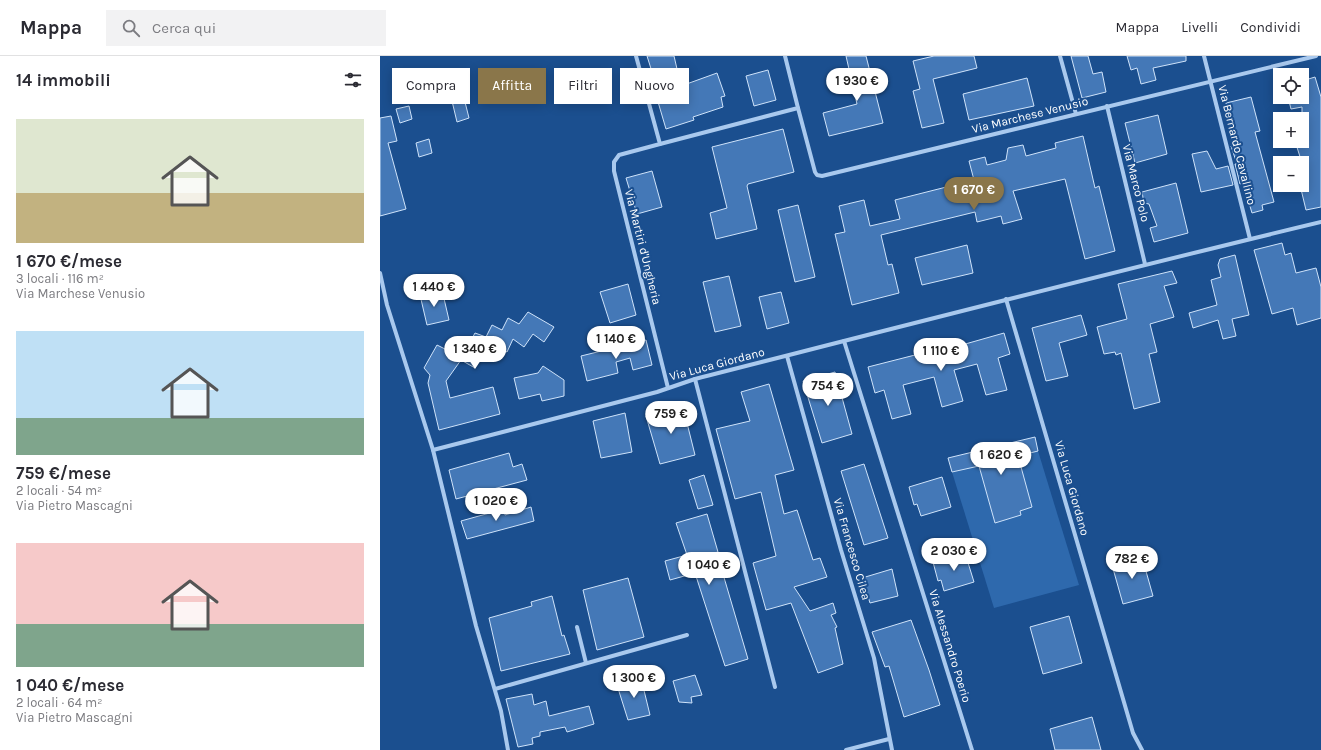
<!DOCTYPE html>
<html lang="it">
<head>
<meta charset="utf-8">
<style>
  :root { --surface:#fff; --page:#f2f2f3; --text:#2b2b33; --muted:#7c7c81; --line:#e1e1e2; --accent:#8a764a }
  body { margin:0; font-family:Karla,sans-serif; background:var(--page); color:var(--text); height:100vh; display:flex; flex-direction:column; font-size:15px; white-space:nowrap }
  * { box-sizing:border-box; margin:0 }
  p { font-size:13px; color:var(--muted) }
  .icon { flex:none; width:22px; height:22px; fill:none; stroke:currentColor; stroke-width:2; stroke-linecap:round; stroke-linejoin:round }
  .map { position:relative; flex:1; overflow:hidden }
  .side { display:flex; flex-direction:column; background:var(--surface); width:380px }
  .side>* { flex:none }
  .hud { position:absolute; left:12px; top:12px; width:380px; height:36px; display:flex; gap:8px }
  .controls { position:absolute; left:893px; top:12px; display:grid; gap:8px }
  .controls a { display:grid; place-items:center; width:36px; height:36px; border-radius:0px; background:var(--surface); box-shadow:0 2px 10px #0003; font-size:20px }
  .price { position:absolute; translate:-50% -34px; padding:0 9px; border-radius:14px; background:#fff; color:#222; font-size:13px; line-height:26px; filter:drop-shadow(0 1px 2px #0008) }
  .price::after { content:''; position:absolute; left:50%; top:24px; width:12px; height:9px; margin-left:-6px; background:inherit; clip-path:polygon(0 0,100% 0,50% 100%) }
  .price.on { background:var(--accent); color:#fff }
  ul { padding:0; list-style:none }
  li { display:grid; align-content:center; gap:8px; height:212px; padding:0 16px }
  li span { display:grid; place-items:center; height:124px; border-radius:0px; color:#555 }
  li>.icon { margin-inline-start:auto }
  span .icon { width:72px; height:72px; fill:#fffc; stroke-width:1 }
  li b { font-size:17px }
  h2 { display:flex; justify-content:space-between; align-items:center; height:48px; padding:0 16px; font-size:17px }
  .pill { padding:0 14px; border-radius:0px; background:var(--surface); box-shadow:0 2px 10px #0003; font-size:14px; line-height:36px }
  .pill.on { background:var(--accent); color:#fff }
  header { display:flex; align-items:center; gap:24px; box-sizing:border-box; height:56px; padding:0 20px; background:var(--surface); border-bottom:1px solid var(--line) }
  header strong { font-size:19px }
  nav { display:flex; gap:22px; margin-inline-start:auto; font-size:14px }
  .search { width:280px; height:36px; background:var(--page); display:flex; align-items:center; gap:10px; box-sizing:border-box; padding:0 14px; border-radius:0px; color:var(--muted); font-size:15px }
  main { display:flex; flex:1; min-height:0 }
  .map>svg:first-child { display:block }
  .green { fill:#2e69ad }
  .building { fill:#4478b7; stroke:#cfe3fa }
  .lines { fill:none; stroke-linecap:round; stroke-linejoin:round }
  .street { stroke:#a9c9ee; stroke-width:4 }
  .labels { text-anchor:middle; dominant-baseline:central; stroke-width:4; stroke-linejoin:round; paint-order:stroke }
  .street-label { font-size:12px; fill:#fff; stroke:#1b4f8f }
</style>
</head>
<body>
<header>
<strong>Mappa</strong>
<div class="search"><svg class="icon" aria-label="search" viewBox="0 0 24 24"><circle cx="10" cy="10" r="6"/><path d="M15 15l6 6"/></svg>Cerca qui</div>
<nav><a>Mappa</a><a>Livelli</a><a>Condividi</a></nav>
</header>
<main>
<section class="side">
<h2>14 immobili<svg class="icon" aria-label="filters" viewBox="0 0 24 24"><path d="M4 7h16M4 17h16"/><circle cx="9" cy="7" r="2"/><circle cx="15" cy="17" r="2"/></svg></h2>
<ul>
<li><span style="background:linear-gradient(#dfe7d0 60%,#c2b280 0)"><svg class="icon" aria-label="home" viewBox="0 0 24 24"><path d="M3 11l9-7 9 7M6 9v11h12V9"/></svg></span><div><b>1 670 €/mese</b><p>3 locali · 116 m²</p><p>Via Marchese Venusio</p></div></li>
<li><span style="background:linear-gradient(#bfe0f5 70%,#7fa58c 0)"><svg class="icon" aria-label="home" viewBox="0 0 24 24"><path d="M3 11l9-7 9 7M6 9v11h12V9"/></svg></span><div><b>759 €/mese</b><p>2 locali · 54 m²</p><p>Via Pietro Mascagni</p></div></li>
<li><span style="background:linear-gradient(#f6c9c9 65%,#7fa58c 0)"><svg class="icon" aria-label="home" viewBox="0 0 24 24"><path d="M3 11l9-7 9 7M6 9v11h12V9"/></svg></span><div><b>1 040 €/mese</b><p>2 locali · 64 m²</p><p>Via Pietro Mascagni</p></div></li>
</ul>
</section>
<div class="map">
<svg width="941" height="694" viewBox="0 0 941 694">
  <rect width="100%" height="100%" fill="#1b4f8f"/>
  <path class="green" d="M658 395 699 529 614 552 572 416Z"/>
  <g class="building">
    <path d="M267 0H294L301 30 337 17 345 40 341 41 343 51 313 61 314 64 286 73 276 39 279 38Z"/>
    <path d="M466 0H486L503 67 449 80 443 57 477 48Z"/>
    <path d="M554 0H594L597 12 553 23 564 67 542 72 533 35 540 33 533 5Z"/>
    <path d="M691 0H708L713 18 722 16 726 36 702 42Z"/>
    <path d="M747 0H806V5L773 12 776 24 761 28 757 12 751 14Z"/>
    <path d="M388 14 396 44 374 50 366 20Z"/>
    <path d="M935 21 941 41V151L926 154 920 129H922V107L915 85H922V51L911 53 908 41H922V25Z"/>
    <path d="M647 22 654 50 589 64 583 38Z"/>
    <path d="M871 41 880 75 875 76 894 146 882 149 883 154 872 157 863 127 860 128 855 108H857L851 90 855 88 846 47Z"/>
    <path d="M84 42 89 62 77 66 72 45Z"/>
    <path d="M29 50 32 63 20 67 16 53Z"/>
    <path d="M778 59 787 98 755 107 745 67Z"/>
    <path d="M11 60 17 85 8 87 26 153 0 160V62Z"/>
    <path d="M403 73 414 116 368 128 367 130 377 173 336 183 330 157 347 152 332 91Z"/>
    <path d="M703 80 715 132 719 130 735 195 705 203 685 123 633 135 642 163 623 168 621 160 597 166 595 156 501 179 508 209 512 208 519 237 472 249 455 178 465 176 459 150 484 144 490 170 520 163 515 144 594 124 589 105 605 101 607 109 626 104 628 92 643 89 646 100 676 92 675 87Z"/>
    <path d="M49 83 52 97 39 101 36 87Z"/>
    <path d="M827 95 836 113 848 110 853 129 821 136 812 98Z"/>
    <path d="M272 115 282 151 257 158 246 122Z"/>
    <path d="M796 127 808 177 774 186 770 172 777 170 769 148 764 147 762 136Z"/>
    <path d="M418 149 435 221 415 226 398 154Z"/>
    <path d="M902 187 905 199 911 197 916 217 936 212 941 231V262L917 269 913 252 892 258 874 194Z"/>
    <path d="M587 189 593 217 542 229 535 202Z"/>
    <path d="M855 199 869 259 852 263 856 280 843 283 838 264 813 272 809 257 837 249 831 224 841 221 838 209 840 203Z"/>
    <path d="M792 215 797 227 784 230 794 261 770 268 777 296 769 298 780 346 754 353 741 297 736 299 735 296 724 298 717 271 747 263 738 228Z"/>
    <path d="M349 220 361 270 335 276 323 226Z"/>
    <path d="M248 228 256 259 230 267 220 236Z"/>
    <path d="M62 234 69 264 47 269 40 239Z"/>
    <path d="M401 236 409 267 387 273 379 241Z"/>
    <path d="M148 256 174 271 164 286 153 278 144 291 133 283 127 296 119 292 113 303 102 298 95 312 81 304 66 325 70 342 113 331 120 358 59 374 48 327 50 319 44 312 57 289 67 294 76 282 89 288 95 277 106 281 112 269 122 274 128 262 139 268Z"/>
    <path d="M701 259 707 279 679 287 688 320 666 325 652 272Z"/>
    <path d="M624 277 630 298 618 302 627 334 606 339 597 308 574 314 583 345 562 351 554 321 523 329 531 358 512 363 504 334 495 337 488 311 535 299 536 302Z"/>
    <path d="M266 284 272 309 253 314 250 302 236 306 238 317 207 325 201 300Z"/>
    <path d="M163 310 184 324V340L162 345 160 338 139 343 134 322 158 317Z"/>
    <path d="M455 316 472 378 442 387 423 325Z"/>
    <path d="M389 328 414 414 395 419 404 458 417 454 433 504 440 502 447 521 414 531 430 555 453 547 456 557 451 559 457 571 455 572 463 608 438 617 411 547 386 554 373 507 396 500 381 436 355 443 336 373 370 365 361 336Z"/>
    <path d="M303 351 315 399 280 408 266 360Z"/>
    <path d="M245 357 252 396 221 402 213 365Z"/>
    <path d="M655 381 658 395 638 400 652 451 640 455 641 459 615 467 599 410 572 416 568 402Z"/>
    <path d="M129 397 133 411 142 408 147 424 76 443 69 414Z"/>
    <path d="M484 408 508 482 484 489 461 415Z"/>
    <path d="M324 419 333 449 318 453 309 424Z"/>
    <path d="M562 421 571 451 541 460 537 448 534 449 529 431Z"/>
    <path d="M151 451 154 465 87 483 81 465 124 453 125 459Z"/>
    <path d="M327 458 338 496 323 500 328 522 343 518 368 603 345 610 315 517 290 524 285 505 307 499 296 467Z"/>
    <path d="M585 497 594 526 564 535 561 524 558 525 553 506Z"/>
    <path d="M762 501 773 540 743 548 732 509Z"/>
    <path d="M512 513 518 540 490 547 482 522Z"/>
    <path d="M248 522 264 581 217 594 203 534Z"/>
    <path d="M172 540 182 580 184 579 190 598 121 615 109 562 152 550 151 546Z"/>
    <path d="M689 560 702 607 663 618 650 571Z"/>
    <path d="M531 564 549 614 560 649 524 661 509 610 505 611 492 576Z"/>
    <path d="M315 619 322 639 311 641 312 647 299 646 293 625Z"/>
    <path d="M261 622 270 659 248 664 237 629Z"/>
    <path d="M152 638 154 649 166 645 169 660 209 650 214 668 187 676 185 671 160 676V680L152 682 153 688 138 691 126 643Z"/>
    <path d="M712 661 721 694H675L670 673Z"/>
  </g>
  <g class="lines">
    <g class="street">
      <path d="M256 0 280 88 239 99 234 106V115L288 332"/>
      <path d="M680 0 696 58"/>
      <path d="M824 0 870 183"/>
      <path d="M727 50 765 208"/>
      <path d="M418 52 435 116 437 119 442 120 936 0"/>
      <path d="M280 88 418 52 405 0"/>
      <path d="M0 217 7 249 53 394 96 570 121 655 128 694"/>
      <path d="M626 243 753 677 762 694"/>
      <path d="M464 285 592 694"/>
      <path d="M407 300 461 494 494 602 512 694"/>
      <path d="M315 323 395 631"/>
      <path d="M53 394 277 336 315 323C523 270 732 216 941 166"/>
      <path d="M197 571 206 607"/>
      <path d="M115 633 307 579"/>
      <path d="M466 694 509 683"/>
    </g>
  </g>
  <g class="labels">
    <g class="street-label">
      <text transform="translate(650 59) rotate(-14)">Via Marchese Venusio</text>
      <text transform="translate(857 89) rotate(76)">Via Bernardo Cavallino</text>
      <text transform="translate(756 127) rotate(76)">Via Marco Polo</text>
      <text transform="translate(263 191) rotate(76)">Via Martiri d'Ungheria</text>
      <text transform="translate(337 308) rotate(-15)">Via Luca Giordano</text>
      <text transform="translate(692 432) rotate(74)">Via Luca Giordano</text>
      <text transform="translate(472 493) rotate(74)">Via Francesco Cilea</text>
      <text transform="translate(570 590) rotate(73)">Via Alessandro Poerio</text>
    </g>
  </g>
</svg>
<div class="controls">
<a><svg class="icon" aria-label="locate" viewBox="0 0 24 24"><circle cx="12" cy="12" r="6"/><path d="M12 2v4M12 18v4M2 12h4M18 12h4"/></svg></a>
<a>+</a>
<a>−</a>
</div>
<b class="price" style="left:477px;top:46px">1 930 €</b>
<b class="price on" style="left:594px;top:155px">1 670 €</b>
<b class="price" style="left:54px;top:252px">1 440 €</b>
<b class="price" style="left:236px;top:304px">1 140 €</b>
<b class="price" style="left:95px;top:314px">1 340 €</b>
<b class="price" style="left:561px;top:316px">1 110 €</b>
<b class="price" style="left:448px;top:351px">754 €</b>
<b class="price" style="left:291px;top:379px">759 €</b>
<b class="price" style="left:621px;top:420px">1 620 €</b>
<b class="price" style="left:116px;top:466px">1 020 €</b>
<b class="price" style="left:574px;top:516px">2 030 €</b>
<b class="price" style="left:752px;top:524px">782 €</b>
<b class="price" style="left:329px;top:530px">1 040 €</b>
<b class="price" style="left:254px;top:643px">1 300 €</b>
<div class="hud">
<a class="pill">Compra</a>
<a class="pill on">Affitta</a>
<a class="pill">Filtri</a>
<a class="pill">Nuovo</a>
</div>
</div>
</main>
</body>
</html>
